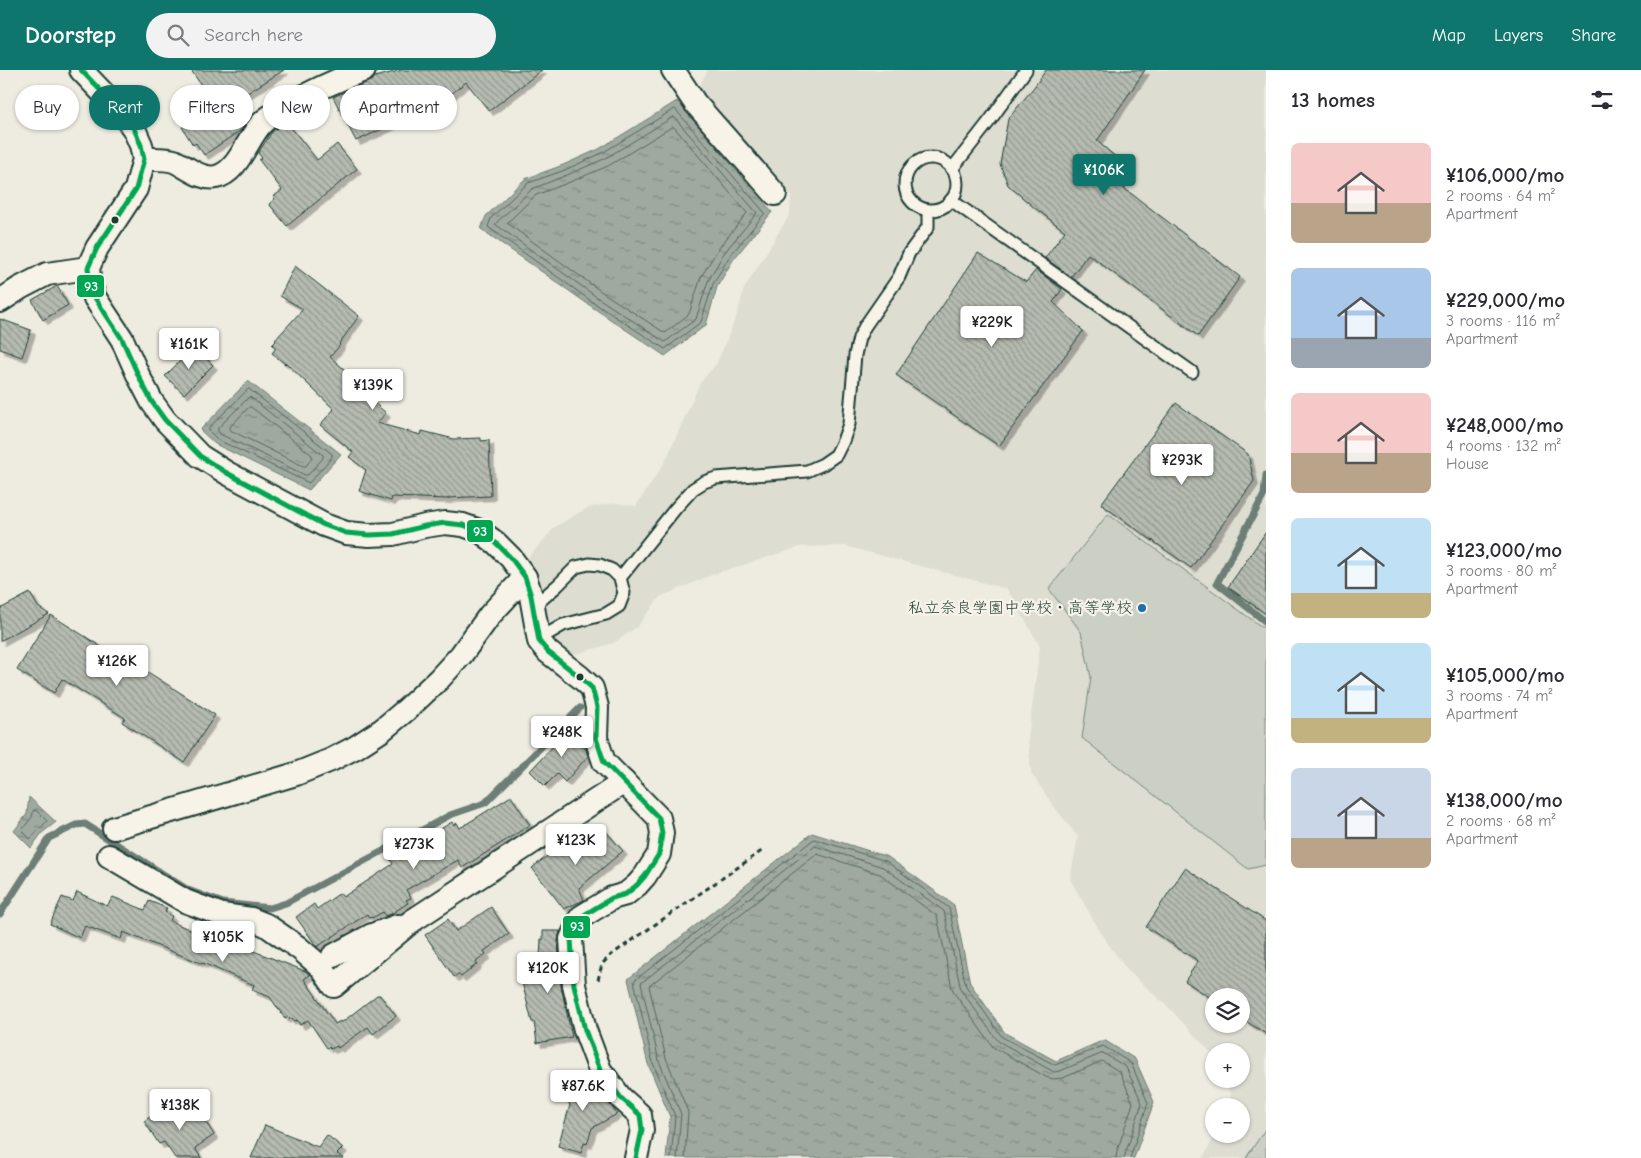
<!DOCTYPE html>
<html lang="en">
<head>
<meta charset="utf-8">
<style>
  :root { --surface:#fff; --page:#f2f2f3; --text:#2b2b33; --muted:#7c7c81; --accent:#0f766e }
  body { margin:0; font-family:"Comic Neue","Klee One",sans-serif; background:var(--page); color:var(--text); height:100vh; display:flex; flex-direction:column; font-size:19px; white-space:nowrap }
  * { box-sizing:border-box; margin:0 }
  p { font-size:16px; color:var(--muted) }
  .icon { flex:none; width:28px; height:28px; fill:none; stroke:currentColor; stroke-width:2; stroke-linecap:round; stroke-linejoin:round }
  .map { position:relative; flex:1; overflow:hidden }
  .side { display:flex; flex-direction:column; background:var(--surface); width:375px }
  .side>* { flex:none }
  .guide { position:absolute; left:15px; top:15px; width:475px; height:45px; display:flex; gap:10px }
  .tools { position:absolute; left:1205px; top:918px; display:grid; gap:10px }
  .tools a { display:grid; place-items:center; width:45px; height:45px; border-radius:50%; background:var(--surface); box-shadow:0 1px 4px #0004; font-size:25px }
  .price { position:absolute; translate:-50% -42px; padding:0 11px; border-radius:5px; background:#fff; color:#222; font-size:16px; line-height:32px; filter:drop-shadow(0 1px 2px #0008) }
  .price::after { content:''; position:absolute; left:50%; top:30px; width:15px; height:11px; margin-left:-8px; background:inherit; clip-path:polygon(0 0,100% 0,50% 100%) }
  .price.on { background:var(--accent); color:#fff }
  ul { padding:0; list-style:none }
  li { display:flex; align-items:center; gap:15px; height:125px; padding:0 25px }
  li span { display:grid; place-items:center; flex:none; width:140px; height:100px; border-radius:8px; color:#555 }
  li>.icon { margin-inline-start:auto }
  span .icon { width:60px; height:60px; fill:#fffc; stroke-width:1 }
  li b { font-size:21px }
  h2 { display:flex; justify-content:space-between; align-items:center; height:60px; padding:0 25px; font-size:21px }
  .pill { padding:0 18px; border-radius:22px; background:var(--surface); box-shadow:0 1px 4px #0004; font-size:18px; line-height:45px }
  .pill.on { background:var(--accent); color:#fff }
  header { display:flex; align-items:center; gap:30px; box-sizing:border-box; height:70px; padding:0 25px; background:var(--accent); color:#fff }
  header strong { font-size:24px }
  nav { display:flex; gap:28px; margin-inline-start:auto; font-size:18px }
  .search { width:350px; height:45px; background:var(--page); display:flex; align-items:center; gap:12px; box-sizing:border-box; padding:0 18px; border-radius:28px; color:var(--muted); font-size:19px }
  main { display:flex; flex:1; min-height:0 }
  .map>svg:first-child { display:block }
  .built { fill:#ddddd2; fill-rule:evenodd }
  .park { fill:#cccfc4; stroke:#76867c }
  .water { fill:url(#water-ripples); stroke:#6c7e74 }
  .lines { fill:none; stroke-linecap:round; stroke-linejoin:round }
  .shore { stroke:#52685f; stroke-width:1 }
  .stream { stroke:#6c7e74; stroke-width:7 }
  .building { fill:url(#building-back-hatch); stroke:#1f3d34; filter:url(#shadow) }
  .service-casing { stroke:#1f3d34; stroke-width:15 }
  .minor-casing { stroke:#1f3d34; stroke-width:26 }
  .path { stroke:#1f3d34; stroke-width:3; stroke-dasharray:5 4; stroke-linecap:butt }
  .service { stroke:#f7f3e8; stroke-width:11 }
  .minor { stroke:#f7f3e8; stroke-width:22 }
  .bus-1-casing { stroke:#f7f3e8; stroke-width:9 }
  .bus-1 { stroke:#00a651; stroke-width:5 }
  .bus-dot { fill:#1f3d34; stroke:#f7f3e8; stroke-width:2 }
  .poi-dot { fill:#1f6fb2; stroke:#f7f3e8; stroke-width:2 }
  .labels { text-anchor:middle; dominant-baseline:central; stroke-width:4.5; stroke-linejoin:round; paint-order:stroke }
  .poi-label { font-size:16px; fill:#1f3d34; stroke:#f7f3e8; text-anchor:end }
  .line-badge { stroke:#f7f3e8; stroke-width:2 }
  .badge-label { font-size:14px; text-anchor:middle; font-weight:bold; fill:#fff }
</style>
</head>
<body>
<header>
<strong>Doorstep</strong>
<div class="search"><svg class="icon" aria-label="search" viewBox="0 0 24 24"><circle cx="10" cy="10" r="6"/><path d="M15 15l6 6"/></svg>Search here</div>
<nav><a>Map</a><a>Layers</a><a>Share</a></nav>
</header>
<main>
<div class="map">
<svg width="1266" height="1088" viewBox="0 0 1266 1088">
  <defs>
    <pattern id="water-ripples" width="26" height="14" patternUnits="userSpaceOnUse" patternTransform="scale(1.25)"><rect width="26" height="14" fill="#9fa99f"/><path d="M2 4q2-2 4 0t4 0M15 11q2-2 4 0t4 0" fill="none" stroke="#818b82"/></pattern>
    <pattern id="building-back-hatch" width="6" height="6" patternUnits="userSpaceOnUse" patternTransform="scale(1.25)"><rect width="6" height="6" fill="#b5bbb0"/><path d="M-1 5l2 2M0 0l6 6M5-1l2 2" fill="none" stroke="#939990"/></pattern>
    <filter id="shadow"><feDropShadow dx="4.5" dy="4.5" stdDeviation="0" flood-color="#0004"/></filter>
  </defs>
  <rect width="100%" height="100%" fill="#eeece1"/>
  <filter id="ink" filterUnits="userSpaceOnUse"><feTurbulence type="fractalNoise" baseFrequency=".02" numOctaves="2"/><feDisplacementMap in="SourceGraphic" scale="10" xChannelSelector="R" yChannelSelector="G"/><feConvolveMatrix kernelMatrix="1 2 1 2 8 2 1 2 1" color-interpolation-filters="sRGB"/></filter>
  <g filter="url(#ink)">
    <path class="built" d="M708 0H1266V1088H1202L1206 1083 1215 1064H1241V1036H1227L1231 1026 1225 1009H1241V981H1214V986L1169 938 1127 900 1102 865 1070 809 1078 767 1052 734 1031 703 1028 669 1040 576 1007 519 845 476 800 477 714 504 660 527 637 557 614 573 572 585 555 571 545 549 525 491 555 457 587 438 616 433 636 436 665 392 700 313 717 293 737 245 744 219 790 144 791 126 697 21ZM1214 926H1241V954H1214Z"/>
    <g class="park">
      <path d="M1108 444 1266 560V795L1248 799 1082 668 1091 607 1081 562 1049 519Z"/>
      <path d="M1266 1058V1088H1246Z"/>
    </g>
    <g class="water">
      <path d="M677 31 772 142 733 190 717 217 706 255 665 286 592 237 481 159 486 146 525 109 563 95 599 79Z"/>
      <path d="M248 311 341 384 309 420 215 374 200 360Z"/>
      <path d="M29 727 56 752 42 763 31 778 14 761 27 744Z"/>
      <path d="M812 763 888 787 954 835 970 913 1005 963 1056 991 1104 970 1135 989 1154 1032 1134 1088H666L670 1047 648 994 628 909Z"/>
    </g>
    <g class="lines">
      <g class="shore">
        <path d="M675 39 765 143 729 187 713 214 701 252 665 279 594 233 488 157 491 148 528 113 565 100 602 83Z"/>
        <path d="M674 47 757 143 724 183 708 211 696 249 665 272 598 228 495 154 532 119 567 105 604 89Z"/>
        <path d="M672 57H674L747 143 718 179 701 207 689 244 665 263 602 222 507 153 536 125 570 112 608 96Z"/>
        <path d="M249 319 332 384V387L309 413 218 370 209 361V358Z"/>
        <path d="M250 327 323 385V388L308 405H305L222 365 218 361V358L248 328Z"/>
        <path d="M251 337 312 385V388L306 396H303L230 360V357L248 338Z"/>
        <path d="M34 740 37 741 47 751 30 769 22 760 32 747Z"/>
        <path d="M671 1088 675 1046 653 993 634 911 814 769 886 791 949 838 966 916 1002 967 1055 995 1103 976 1131 993 1148 1033 1130 1088"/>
        <path d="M677 1088 681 1044 659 991 641 913 815 776 883 797 944 841 961 920 998 971 1054 1002 1060 1001 1103 983 1126 997 1142 1033 1124 1088"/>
        <path d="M685 1088 688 1042 666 988 649 916 817 784 880 804 937 846 952 918 955 924 993 977 1046 1007 1053 1009 1063 1008 1102 991 1120 1002 1133 1033 1117 1081 1116 1088"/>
      </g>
      <g class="stream">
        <path d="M1266 405 1264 425 1217 513 1266 552"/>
        <path d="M0 844 49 768 76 755 85 754 188 820 223 833 270 838 286 833 450 745 485 733 580 638"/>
      </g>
    </g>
    <g class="building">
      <path d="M191 0H284L238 29 250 47 241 60 204 85 196 73 193 75 182 57 186 55 178 44 207 24Z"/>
      <path d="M402 0H542L489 41 466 12 440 33 441 46 400 51 356 71 333 27 368 12 375 7Z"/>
      <path d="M1046 0H1145L1097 71 1117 88 1107 105 1240 207 1198 266 1088 184 1071 207 1045 188 1065 161 1036 139 1008 115 1000 94 1008 49 1034 17Z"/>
      <path d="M286 51 317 90 337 74 357 99 287 156 269 134 275 129 273 127 282 120 259 90 262 88 258 83 272 62Z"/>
      <path d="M978 183 1026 212 1036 200 1062 219 1053 232 1083 261 999 376 896 305Z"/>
      <path d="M295 196 359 246 339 274 340 275 330 287 358 311 354 316 386 343 377 353 421 365 422 361 454 369 481 368V371L489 370 491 426 448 428V429L392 427 391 431 359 421 366 400 349 387 353 382 320 355 334 339 286 293 285 294 272 283 276 278 272 275 276 271 275 270 303 239 280 226Z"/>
      <path d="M57 216 68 235 43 250 32 230Z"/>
      <path d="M0 249 31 260 22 287 0 279Z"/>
      <path d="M195 276 213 295 184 324 165 306Z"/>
      <path d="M1176 333 1248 384 1254 411 1191 498 1101 434Z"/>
      <path d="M1266 462V544L1228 517Z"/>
      <path d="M30 523 38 537 49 544 0 571V539Z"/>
      <path d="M51 545 124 591 126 588 215 645 184 692 122 652 125 648 62 609 54 623 17 600Z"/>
      <path d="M574 656 583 664 584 674 582 676 586 680 588 686 565 712 557 704 545 716 530 701 566 662 567 663Z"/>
      <path d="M511 726 530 755 462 798 458 790 406 820 411 828 406 830 408 833 391 844 385 846 383 842 372 848V847L369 848 367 844 317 877 296 847 314 834 317 839 340 823 343 827 393 794 388 786 407 775 434 762V763L452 752 454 755 457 753 460 758Z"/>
      <path d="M606 761 623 781 579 818 584 830 564 839 532 798 565 772 570 778 588 762 591 764 593 762 598 768Z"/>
      <path d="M1185 798 1266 851V964L1241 948V926H1214V930L1185 911 1198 891 1146 857Z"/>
      <path d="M77 822 107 836 113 827 145 840 149 831 167 838 165 842 172 846 170 851 231 877 233 873 305 901 310 905 304 909 335 954 340 951 341 953 377 925H380L396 946 373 964 368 957 338 978 337 976 331 979 329 977 327 978 308 950 300 955 297 950 295 951 292 948 291 950 288 947 285 949 270 927 252 920 254 915 203 893V894L123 862 121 869 85 856 80 868 50 854 62 827 73 831Z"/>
      <path d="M491 837 509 864 484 881 486 884 476 892 477 894 461 907 458 904 454 907 425 865 448 849 456 861Z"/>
      <path d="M543 861H560L558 870 561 916 572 967 537 973 534 952H532L521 908 536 904 539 909 541 869 543 870Z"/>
      <path d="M579 1004 580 1006 585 1004 586 1006 588 1005 617 1044 592 1058 587 1074 584 1073 581 1083 558 1076 570 1035 563 1024 567 1021 563 1014Z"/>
      <path d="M168 1034 177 1048 195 1035 214 1065 195 1078 201 1088H175L164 1072 159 1074 144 1051Z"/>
      <path d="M265 1055 318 1077 327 1065 343 1078 337 1084 344 1088H251Z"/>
    </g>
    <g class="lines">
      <g class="service-casing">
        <g id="service">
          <circle cx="931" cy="114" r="26"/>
          <path d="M952 99 991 49 1026 0"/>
          <path d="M951 130 1192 302"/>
          <path d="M620 508 675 439 693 419 704 412 716 408 807 401 823 394 836 385 843 371 849 354 855 285 859 268 865 256 899 207 909 183 928 157V140"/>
          <path d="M533 537 558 515 576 497 589 494 600 495 612 500 620 508 624 523 619 536 606 544 563 555 546 565 539 571"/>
        </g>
      </g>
      <g class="minor-casing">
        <g id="minor">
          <path d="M81 0 121 42 134 59 141 75 144 89 136 119 97 178 88 198 90 214 95 228 122 269 139 307 152 332 165 350 200 386 227 403 324 455 346 463 369 465 393 464 425 456 445 453 463 455 480 461 496 473 511 488 525 507 531 526 539 571 548 582 580 607 592 618 597 637 596 668 604 692 659 748 662 763 659 784 645 806 637 815 626 824 612 828 581 847 571 869 574 915 585 960 600 1000 621 1028 640 1045 642 1060 636 1088"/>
          <path d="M673 0 695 33 775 124"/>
          <path d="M144 89C153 89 165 88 174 91 187 97 201 110 216 107 238 103 248 67 262 53 270 45 281 39 291 33 315 20 338 9 364 0"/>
          <path d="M0 231 20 218 47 204 88 198"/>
          <path d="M114 758 296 704 331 690 356 677 382 660 406 640 439 609 461 585 490 545 525 507"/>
          <path d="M109 786 185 831 222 845 251 849 266 855 299 878 321 897 334 916 412 851 624 712"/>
          <path d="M333 886 372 865 397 856"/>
        </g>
      </g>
      <path class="path" d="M598 910 602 894 611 885 763 780"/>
      <use href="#service" class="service"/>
      <use href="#minor" class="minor"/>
      <g class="bus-1-casing">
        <path id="bus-1" d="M81 0 121 42 134 59 141 75 144 89 136 119 97 178 88 198 90 214 95 228 122 269 139 307 152 332 165 350 200 386 227 403 324 455 346 463 369 465 393 464 425 456 445 453 463 455 480 461 496 473 511 488 525 507 531 526 539 571 548 582 580 607 592 618 597 637 596 668 604 692 659 748 662 763 659 784 645 806 637 815 626 824 612 828 581 847 571 869 574 915 585 960 600 1000 621 1028 640 1045 642 1060 636 1088"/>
      </g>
      <use href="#bus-1" class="bus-1"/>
    </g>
  </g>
  <g class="bus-dot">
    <circle cx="115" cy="150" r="4.5"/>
    <circle cx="580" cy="607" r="4.5"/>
  </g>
  <circle class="poi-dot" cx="1142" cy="538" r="5"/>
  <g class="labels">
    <g class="poi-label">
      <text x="1132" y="538">私立奈良学園中学校・高等学校</text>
    </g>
  </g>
  <g class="line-badge">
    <rect x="76" y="204" width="29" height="24" rx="5" fill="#00a651"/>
    <rect x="466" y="449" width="28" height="24" rx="5" fill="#00a651"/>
    <rect x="562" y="845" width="29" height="24" rx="5" fill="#00a651"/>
  </g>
  <g class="badge-label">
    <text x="91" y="221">93</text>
    <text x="480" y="466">93</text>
    <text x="577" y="861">93</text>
  </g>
</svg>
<div class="tools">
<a><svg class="icon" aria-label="layers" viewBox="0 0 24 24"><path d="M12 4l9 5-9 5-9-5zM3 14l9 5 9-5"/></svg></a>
<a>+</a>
<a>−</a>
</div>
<b class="price on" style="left:1104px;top:126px">¥106K</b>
<b class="price" style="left:992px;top:278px">¥229K</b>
<b class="price" style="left:189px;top:300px">¥161K</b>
<b class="price" style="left:373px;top:341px">¥139K</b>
<b class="price" style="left:1182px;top:416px">¥293K</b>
<b class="price" style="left:117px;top:617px">¥126K</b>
<b class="price" style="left:562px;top:688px">¥248K</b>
<b class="price" style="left:576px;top:796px">¥123K</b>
<b class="price" style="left:414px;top:800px">¥273K</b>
<b class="price" style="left:223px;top:893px">¥105K</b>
<b class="price" style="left:548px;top:924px">¥120K</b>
<b class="price" style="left:583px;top:1042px">¥87.6K</b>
<b class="price" style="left:180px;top:1061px">¥138K</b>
<div class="guide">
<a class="pill">Buy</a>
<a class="pill on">Rent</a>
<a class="pill">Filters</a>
<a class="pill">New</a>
<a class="pill">Apartment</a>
</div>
</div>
<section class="side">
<h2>13 homes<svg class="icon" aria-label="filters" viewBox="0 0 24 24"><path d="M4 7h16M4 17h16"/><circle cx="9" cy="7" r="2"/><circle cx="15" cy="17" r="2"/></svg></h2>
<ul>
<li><span style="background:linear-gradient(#f6c9c9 60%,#b9a48a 0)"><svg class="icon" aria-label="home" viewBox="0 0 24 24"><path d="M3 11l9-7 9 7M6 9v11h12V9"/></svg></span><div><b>¥106,000/mo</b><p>2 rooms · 64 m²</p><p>Apartment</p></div></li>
<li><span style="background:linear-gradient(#a9c7e8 70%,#9aa5b1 0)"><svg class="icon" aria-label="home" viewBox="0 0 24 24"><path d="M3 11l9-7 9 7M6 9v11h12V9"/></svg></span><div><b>¥229,000/mo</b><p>3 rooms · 116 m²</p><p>Apartment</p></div></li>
<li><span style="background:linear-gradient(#f6c9c9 60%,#b9a48a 0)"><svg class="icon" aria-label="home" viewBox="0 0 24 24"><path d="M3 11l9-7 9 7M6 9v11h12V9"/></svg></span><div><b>¥248,000/mo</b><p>4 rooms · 132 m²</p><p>House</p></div></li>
<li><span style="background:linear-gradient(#bfe0f5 75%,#c2b280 0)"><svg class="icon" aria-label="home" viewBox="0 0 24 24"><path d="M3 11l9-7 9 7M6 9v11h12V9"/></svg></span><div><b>¥123,000/mo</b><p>3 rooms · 80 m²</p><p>Apartment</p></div></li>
<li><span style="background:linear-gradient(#bfe0f5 75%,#c2b280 0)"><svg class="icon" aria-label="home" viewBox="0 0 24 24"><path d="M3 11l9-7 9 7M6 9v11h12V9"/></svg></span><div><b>¥105,000/mo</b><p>3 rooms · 74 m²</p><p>Apartment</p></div></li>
<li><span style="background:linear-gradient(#c9d6e8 70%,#b9a48a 0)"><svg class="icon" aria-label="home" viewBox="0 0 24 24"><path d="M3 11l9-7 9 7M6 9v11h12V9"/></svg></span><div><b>¥138,000/mo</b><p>2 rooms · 68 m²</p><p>Apartment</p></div></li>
</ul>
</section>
</main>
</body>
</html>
